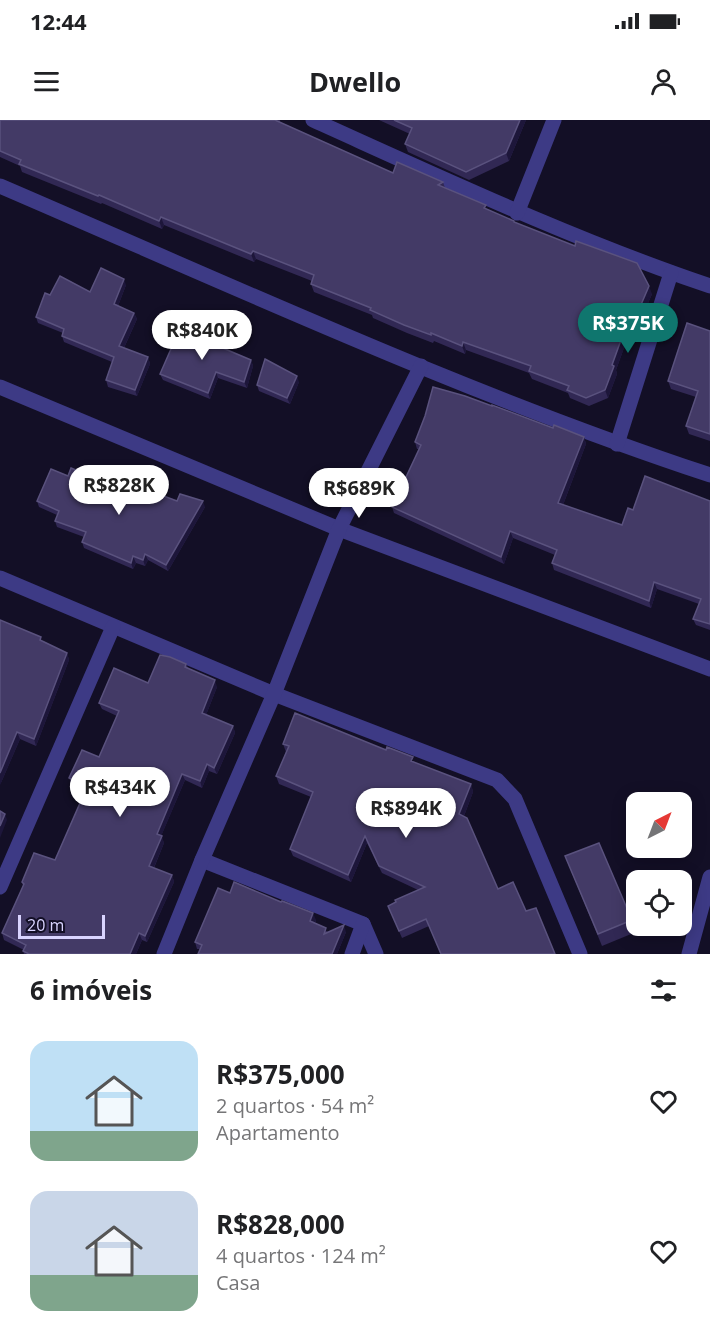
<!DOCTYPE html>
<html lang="pt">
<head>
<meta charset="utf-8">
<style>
  :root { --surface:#fff; --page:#f6f6f6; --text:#202124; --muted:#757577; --accent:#0f766e }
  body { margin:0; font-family:"Open Sans",sans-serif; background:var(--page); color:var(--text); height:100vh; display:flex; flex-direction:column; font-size:22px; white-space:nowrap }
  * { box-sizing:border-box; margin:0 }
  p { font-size:20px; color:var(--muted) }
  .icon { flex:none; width:33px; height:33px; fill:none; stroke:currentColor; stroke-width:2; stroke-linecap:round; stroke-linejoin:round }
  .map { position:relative; height:834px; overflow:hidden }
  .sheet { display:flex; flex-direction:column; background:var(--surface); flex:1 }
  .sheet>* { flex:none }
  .needle { width:39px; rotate:42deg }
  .controls { position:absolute; left:626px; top:672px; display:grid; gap:12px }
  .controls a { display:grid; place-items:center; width:66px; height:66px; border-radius:12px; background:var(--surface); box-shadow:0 3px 15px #0003; font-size:30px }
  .scale { position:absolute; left:18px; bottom:15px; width:87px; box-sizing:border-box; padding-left:6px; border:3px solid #d9d4ff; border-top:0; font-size:16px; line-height:21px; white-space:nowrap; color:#d9d4ff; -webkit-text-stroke:4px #130f26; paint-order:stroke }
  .price { position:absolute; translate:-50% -51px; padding:0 14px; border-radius:21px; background:#fff; color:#222; font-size:20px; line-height:39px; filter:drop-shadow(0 2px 3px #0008) }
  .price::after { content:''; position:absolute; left:50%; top:36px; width:18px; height:14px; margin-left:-9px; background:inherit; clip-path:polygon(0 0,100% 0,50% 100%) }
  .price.active { background:var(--accent); color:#fff }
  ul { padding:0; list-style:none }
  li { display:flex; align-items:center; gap:18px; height:150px; padding:0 30px }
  li span { display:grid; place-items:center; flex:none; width:168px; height:120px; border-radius:18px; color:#555 }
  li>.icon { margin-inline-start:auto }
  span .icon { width:72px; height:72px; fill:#fffc; stroke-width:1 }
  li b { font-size:26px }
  h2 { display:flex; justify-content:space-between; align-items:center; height:72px; padding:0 30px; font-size:26px }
  .status { display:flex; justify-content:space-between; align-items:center; height:42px; padding:0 30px; background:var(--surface); direction:ltr }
  .status svg { height:16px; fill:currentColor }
  header { display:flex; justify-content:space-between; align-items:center; height:78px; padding:0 30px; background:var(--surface); font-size:27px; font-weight:700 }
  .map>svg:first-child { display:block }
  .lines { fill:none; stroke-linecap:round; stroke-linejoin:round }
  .minor { stroke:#3d3a85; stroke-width:15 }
  .wall { fill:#312854 }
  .shaded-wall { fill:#1d163a }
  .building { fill:#433a66; stroke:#5a527e; stroke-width:1.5 }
</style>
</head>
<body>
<div class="status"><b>12:44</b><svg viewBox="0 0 49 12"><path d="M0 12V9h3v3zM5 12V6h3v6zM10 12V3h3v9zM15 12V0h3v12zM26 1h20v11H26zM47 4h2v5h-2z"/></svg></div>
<header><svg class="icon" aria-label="menu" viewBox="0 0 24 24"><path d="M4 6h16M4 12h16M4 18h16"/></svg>Dwello<svg class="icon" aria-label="person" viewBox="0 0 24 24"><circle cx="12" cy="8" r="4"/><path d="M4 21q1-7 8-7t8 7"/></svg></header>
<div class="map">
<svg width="710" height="834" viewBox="0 0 710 834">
  <rect width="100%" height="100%" fill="#130f26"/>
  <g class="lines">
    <g class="minor">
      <path d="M313 0C444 59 574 120 710 166"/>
      <path d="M0 66C235 167 468 275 710 355"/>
      <path d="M517 93 554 0"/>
      <path d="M0 267 339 409 710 549"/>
      <path d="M617 324 671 153"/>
      <path d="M0 458 274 574 497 660 515 679 580 834"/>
      <path d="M202 740 363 804 376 834"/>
      <path d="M0 767 113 507"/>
      <path d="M164 834 202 740 274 574 339 409 421 246"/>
      <path d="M352 834 363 804"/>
      <path d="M689 834 710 757"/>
    </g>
  </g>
  <g class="wall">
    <path d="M0 0H280V2L393 53 443 62 445 68 515 103 652 174 643 195 637 192 616 250 617 254 608 278 589 286 570 278 568 273 532 259 529 253 466 230 465 234 434 221 433 223 407 213 373 198 372 195 314 172 311 164 312 161 256 139 254 142 164 105 162 109 102 83 101 84 22 52 20 46 0 37Z"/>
    <path d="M379 0H526L509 41 469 60 408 32 405 24 410 14Z"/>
    <path d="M126 165 118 186 134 193 137 199 124 228 148 237 150 244 137 276 108 267 106 260 112 242 64 222 62 216 63 213 38 203 36 197 50 175 90 172Z"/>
    <path d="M710 211V321L689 314 686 306 696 277 671 269 668 261Z"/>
    <path d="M213 224 251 240 253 246 247 268 218 258 210 279 163 260 160 254Z"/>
    <path d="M299 262 290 284 259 271 257 265Z"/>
    <path d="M492 286 553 308 584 317 586 324 563 385 622 405 633 390 710 381V510L696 505 693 499 699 484 657 469 651 488 554 450 552 443 555 435 513 418 504 444 394 393 392 387 419 329H417L415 322Z"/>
    <path d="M68 356 150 381H177L205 387 168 451 148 440 145 446 136 443 133 449 84 428 82 422 84 417 57 407 55 401 57 395 39 387 37 381Z"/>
    <path d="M43 521 67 533 69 540 36 626 20 619 0 665Z"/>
    <path d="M186 544 188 548 217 567 206 595 233 606 235 613 217 654 209 651 202 668 185 660 161 716 164 723 154 748 172 755 174 762 147 822 142 820 136 834H24L23 831 24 830 4 820 2 813 23 766 22 762 55 740 85 671 72 664 69 658 99 637 117 596 102 589 99 583 148 563Z"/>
    <path d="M283 624 415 643 471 664 473 672 464 696 498 769 526 791 555 834 429 806 402 818 391 793 396 782 418 770 382 753 367 723 351 762 293 736 290 729 311 677 279 664 276 656 286 632Z"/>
    <path d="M565 736 632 800 636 812 602 826Z"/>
    <path d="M230 773 316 800 315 803 328 812H346L337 834H198L200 829H197L195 822Z"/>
  </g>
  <g class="shaded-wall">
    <path d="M520 0H526L509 41 506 33Z"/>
    <path d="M161 97 164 105 162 109 159 101Z"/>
    <path d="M253 131 256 139 254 142 251 134Z"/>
    <path d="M124 159 126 165 116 191 114 184Z"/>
    <path d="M649 166 652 174 643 195 640 187Z"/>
    <path d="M634 184 637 192 616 250 617 254 608 278 605 270 612 245Z"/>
    <path d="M134 193 137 199 122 232 119 226Z"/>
    <path d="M463 222 466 230 465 234 462 226Z"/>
    <path d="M148 237 150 244 137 276 135 270Z"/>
    <path d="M251 240 253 246 247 268 244 262Z"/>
    <path d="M216 252 218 258 210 279 208 273Z"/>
    <path d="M297 256 299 262 290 284 287 278Z"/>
    <path d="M584 317 586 324 561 390 558 383Z"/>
    <path d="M203 381 205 387 168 451 166 445Z"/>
    <path d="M510 411 513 418 504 444 501 437Z"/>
    <path d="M145 434 148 440 145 446 143 440Z"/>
    <path d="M133 436 136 443 133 449 131 443Z"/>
    <path d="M654 462 657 469 651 488 649 481Z"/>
    <path d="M67 533 69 540 36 626 34 619Z"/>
    <path d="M215 560 217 567 204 600 202 593Z"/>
    <path d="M233 606 235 613 217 654 214 648Z"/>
    <path d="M17 612 20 619 0 665V653Z"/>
    <path d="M207 644 209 651 202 668 200 661Z"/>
    <path d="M182 654 185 660 159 721 157 714Z"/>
    <path d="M471 664 473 672 462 701 459 694Z"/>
    <path d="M5 694 7 700 0 718V706Z"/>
    <path d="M162 716 164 723 152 752 149 746Z"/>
    <path d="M365 716 367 723 351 762 348 755Z"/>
    <path d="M172 755 174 762 147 822 145 816Z"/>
    <path d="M313 793 316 800 313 808 310 801Z"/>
    <path d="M344 805 346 812 337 834H332Z"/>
    <path d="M139 813 142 820 136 834H130Z"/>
  </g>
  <g class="building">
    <path d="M0 0H275L393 53 397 42 443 62 438 65 486 85 484 88 514 101V102L575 126 576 121 637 143 649 166 640 187 634 184 612 245 614 246 605 270 586 278 567 270 569 266 529 251 531 246 463 222 462 226 431 213V215L404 205 370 190 371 188 311 164 314 155 253 131 251 134 161 97 159 101 99 75 98 76 19 44 21 40 0 31Z"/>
    <path d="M394 0H520L506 33 466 52 405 24 412 8Z"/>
    <path d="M101 148 124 159 114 184 134 193 119 226 148 237 135 270 106 260 114 237 62 216 64 209 36 197 45 173 50 175 60 156 90 172Z"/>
    <path d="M687 203 710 211V314L686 306 698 271 668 261Z"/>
    <path d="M181 206 207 217 212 221 211 223 251 240 244 262 216 252 208 273 160 254Z"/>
    <path d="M265 239 297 256 287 278 257 265Z"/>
    <path d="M433 267 465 276 492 286V285L553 308 554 305 584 317 558 383 622 405 628 388 633 390 645 356 710 381V504L693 499 701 479 654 462 649 481 552 443 557 430 510 411 501 437 392 387 421 325 415 322 425 296Z"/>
    <path d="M71 348 150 381 153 372 177 381 180 374 203 381 166 445 145 434 143 440 133 436 131 443 82 422 86 412 55 401 59 391 37 381 51 349 68 356Z"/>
    <path d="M0 500 41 517 40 520 67 533 34 619 17 612 0 653Z"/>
    <path d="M160 535 170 537 186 544 185 547 215 560 202 593 233 606 214 648 207 644 200 661 182 654 157 714 162 716 149 746 172 755 145 816 139 813 130 834H29L23 831 26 825 2 813 24 764 22 762 34 733 55 740 87 667 69 658 82 630 99 637 119 591 99 583 114 548 148 563Z"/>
    <path d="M295 593 386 630 387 627 413 637 411 641 471 664 459 694 467 698 498 769 513 762 526 791 536 788 555 834H441L426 799 399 811 388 786 396 782 395 780 425 767 379 746 365 716 348 755 290 729 313 672 276 656 289 626 283 624Z"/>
    <path d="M0 691 5 694 0 706Z"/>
    <path d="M599 723 632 800 598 814 565 736Z"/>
    <path d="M234 762 281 782 282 781 313 793 310 801 326 808 324 814 344 805 332 834H198L202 825 195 822 218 768 230 773Z"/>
  </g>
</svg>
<div class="controls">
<a><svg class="needle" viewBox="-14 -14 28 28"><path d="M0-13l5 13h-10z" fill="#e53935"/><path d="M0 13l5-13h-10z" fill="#757577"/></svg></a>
<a><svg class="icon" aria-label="locate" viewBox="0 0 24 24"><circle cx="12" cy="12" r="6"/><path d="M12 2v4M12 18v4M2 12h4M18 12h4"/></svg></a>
</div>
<div class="scale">20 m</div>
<b class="price active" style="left:628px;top:234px">R$375K</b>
<b class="price" style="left:202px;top:241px">R$840K</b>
<b class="price" style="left:119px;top:396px">R$828K</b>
<b class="price" style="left:359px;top:399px">R$689K</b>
<b class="price" style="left:120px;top:698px">R$434K</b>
<b class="price" style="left:406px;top:719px">R$894K</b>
</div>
<section class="sheet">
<h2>6 imóveis<svg class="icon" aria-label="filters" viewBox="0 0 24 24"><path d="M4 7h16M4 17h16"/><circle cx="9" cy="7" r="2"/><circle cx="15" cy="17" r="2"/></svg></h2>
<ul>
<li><span style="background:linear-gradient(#bfe0f5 75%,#7fa58c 0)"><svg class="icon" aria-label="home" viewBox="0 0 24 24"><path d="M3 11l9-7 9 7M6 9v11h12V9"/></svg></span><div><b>R$375,000</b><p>2 quartos · 54 m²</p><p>Apartamento</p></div><svg class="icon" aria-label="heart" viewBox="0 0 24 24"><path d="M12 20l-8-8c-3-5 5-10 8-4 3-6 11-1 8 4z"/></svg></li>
<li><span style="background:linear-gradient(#c9d6e8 70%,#7fa58c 0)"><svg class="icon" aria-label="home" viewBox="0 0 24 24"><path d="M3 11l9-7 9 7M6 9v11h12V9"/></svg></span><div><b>R$828,000</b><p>4 quartos · 124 m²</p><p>Casa</p></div><svg class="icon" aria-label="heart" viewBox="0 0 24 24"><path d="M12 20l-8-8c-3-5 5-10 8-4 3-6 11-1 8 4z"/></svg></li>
</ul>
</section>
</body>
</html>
